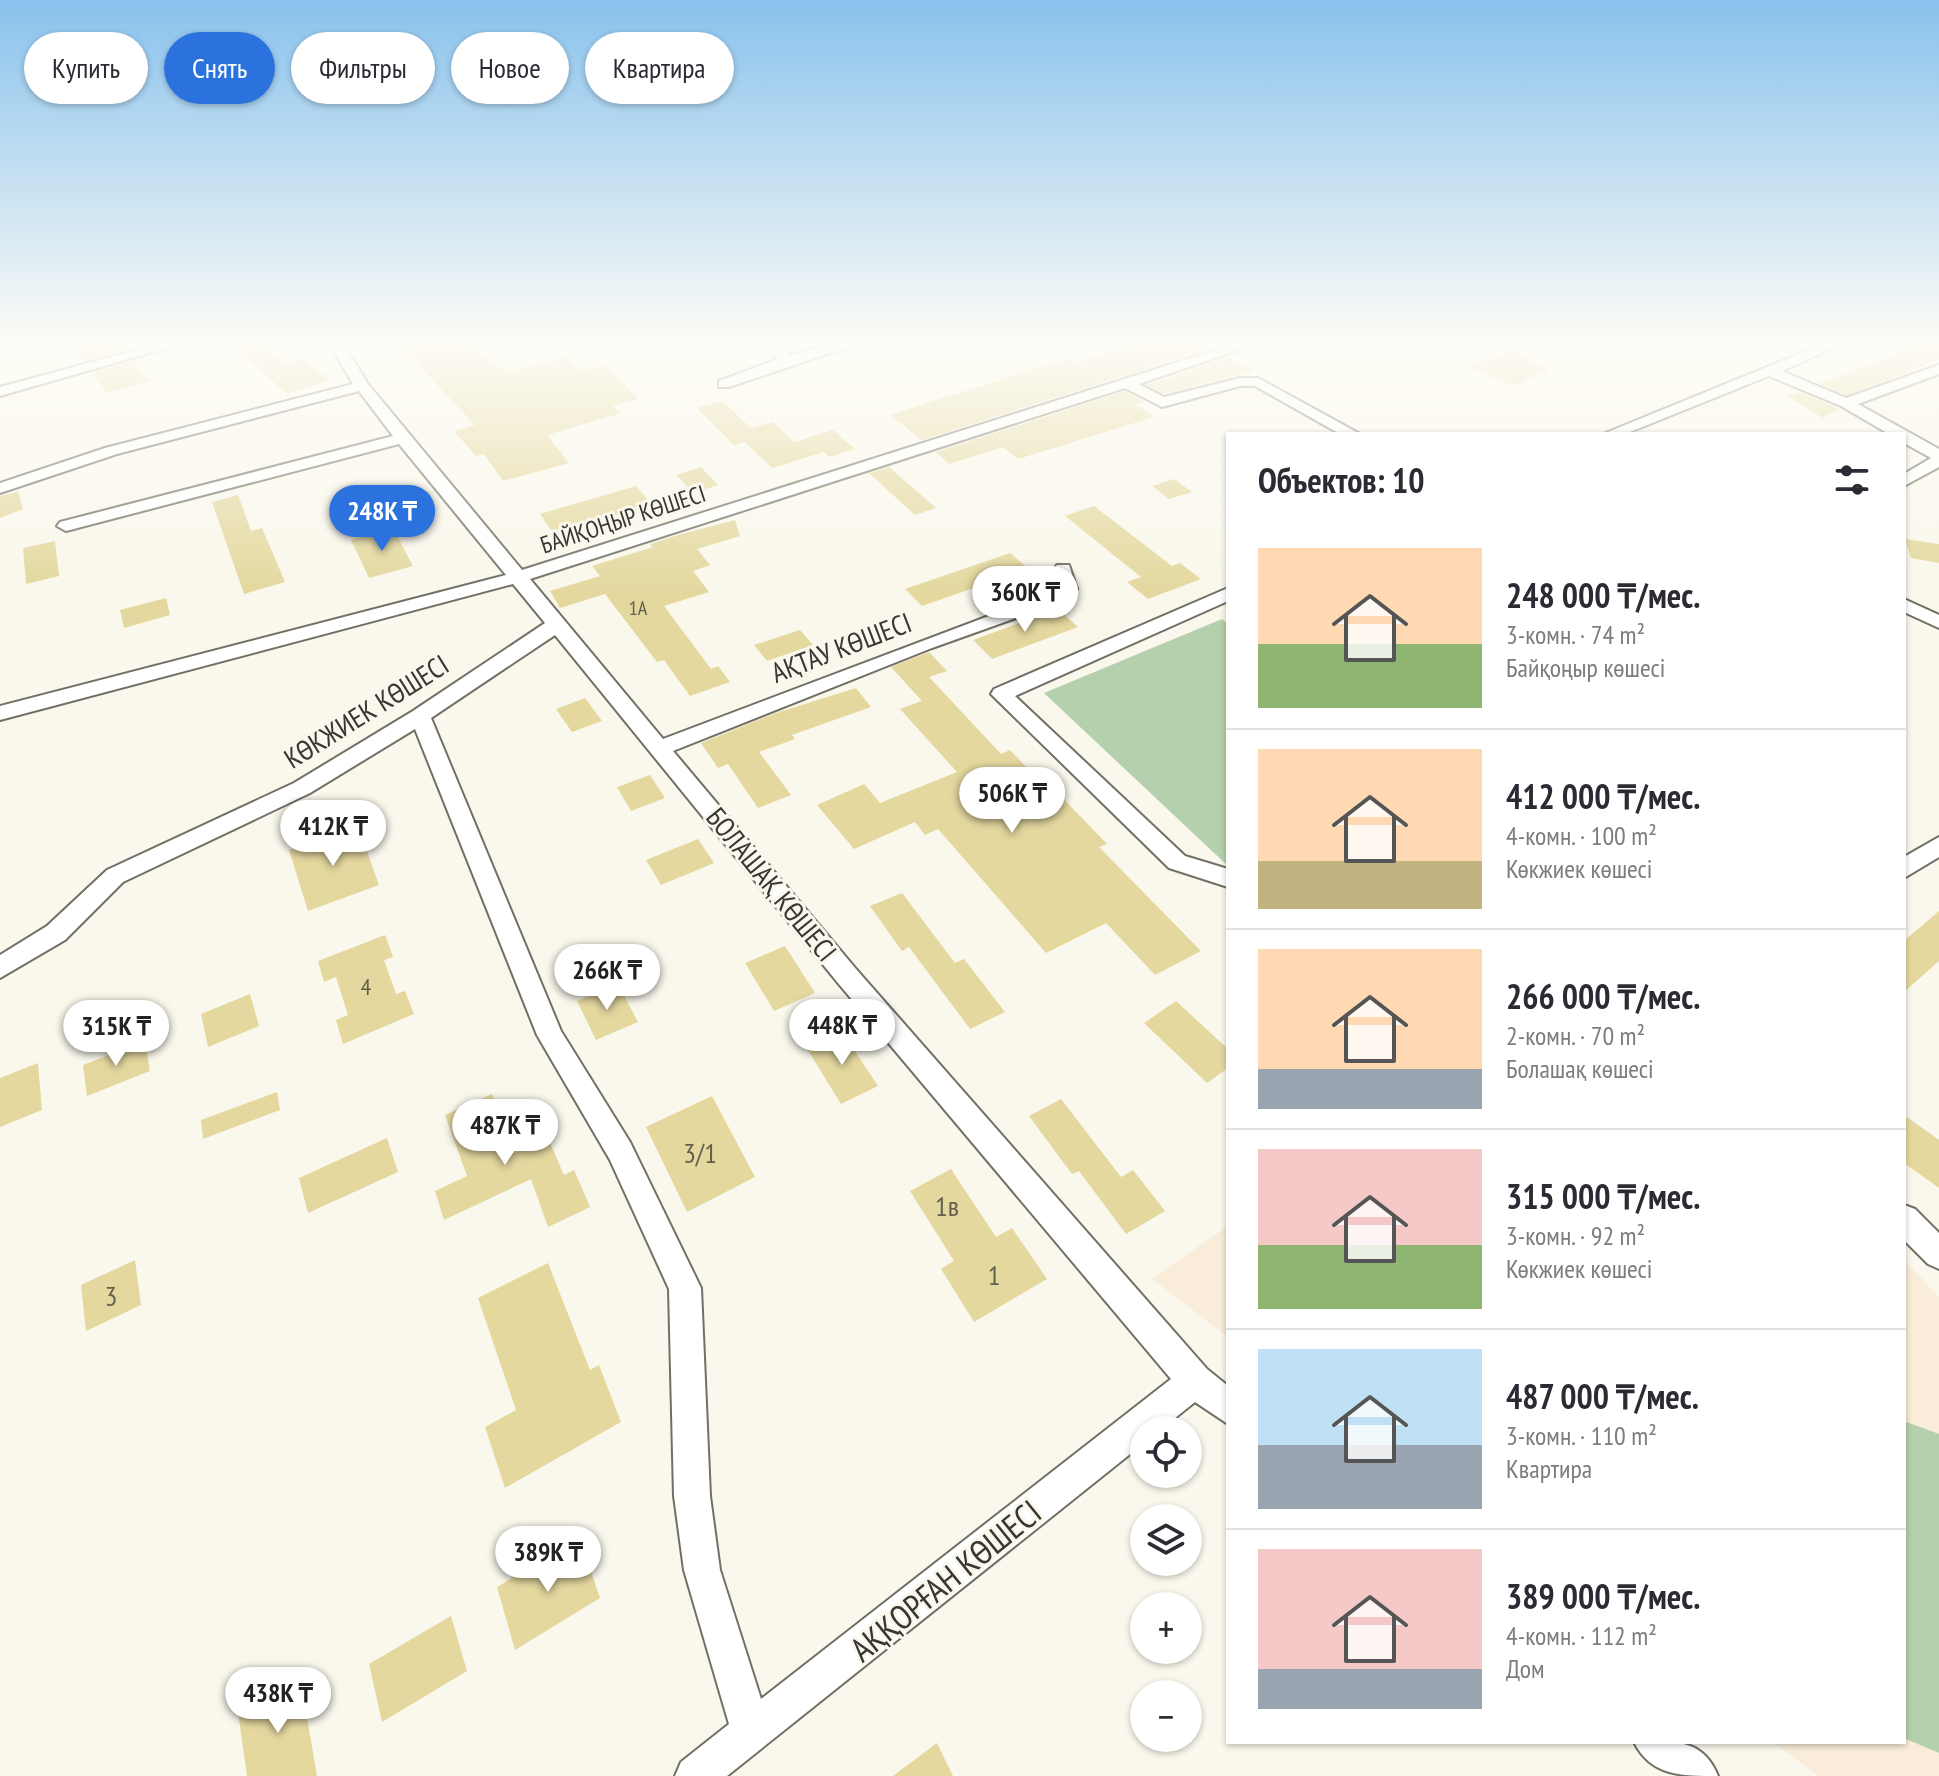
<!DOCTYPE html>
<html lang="ru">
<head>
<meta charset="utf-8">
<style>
  :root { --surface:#fff; --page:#f7f7f7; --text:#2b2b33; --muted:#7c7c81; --line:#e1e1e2; --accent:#2b72de }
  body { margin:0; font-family:"PT Sans Narrow",sans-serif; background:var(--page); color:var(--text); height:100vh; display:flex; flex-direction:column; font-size:30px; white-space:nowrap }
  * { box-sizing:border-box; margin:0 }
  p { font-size:26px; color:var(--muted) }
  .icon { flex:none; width:44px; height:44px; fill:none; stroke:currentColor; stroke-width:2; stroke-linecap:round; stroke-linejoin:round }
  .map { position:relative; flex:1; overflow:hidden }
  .details { position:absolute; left:1226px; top:432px; width:680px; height:1312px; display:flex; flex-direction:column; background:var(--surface); border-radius:0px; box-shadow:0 2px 6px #0004 }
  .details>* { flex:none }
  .top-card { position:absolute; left:24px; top:32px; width:760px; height:72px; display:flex; gap:16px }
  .fabs { position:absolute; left:1130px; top:1416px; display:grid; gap:16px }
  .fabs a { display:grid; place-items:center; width:72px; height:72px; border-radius:50%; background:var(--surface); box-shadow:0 2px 6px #0004; font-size:40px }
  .price { position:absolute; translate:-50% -68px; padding:0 18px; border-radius:28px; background:#fff; color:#222; font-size:26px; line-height:52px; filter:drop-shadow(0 2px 4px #0008) }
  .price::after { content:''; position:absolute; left:50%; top:48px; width:24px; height:18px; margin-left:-12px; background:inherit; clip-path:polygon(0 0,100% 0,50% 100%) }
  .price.selected { background:var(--accent); color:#fff }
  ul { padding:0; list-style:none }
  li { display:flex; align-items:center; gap:24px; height:200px; padding:0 32px }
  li+li { border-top:2px solid var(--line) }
  li span { display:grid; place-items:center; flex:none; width:224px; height:160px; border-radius:0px; color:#555 }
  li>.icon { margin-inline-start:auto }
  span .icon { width:96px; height:96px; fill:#fffc; stroke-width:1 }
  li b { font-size:34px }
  h2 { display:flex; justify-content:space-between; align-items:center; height:96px; padding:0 32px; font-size:34px }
  .pill { padding:0 28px; border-radius:36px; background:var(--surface); box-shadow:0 2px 6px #0004; font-size:28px; line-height:72px }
  .pill.selected { background:var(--accent); color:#fff }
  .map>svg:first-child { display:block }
  .education { fill:#f9ecd8 }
  .green { fill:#b5d0ad }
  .building { fill:#e4d89f }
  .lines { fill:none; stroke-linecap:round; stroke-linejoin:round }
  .minor-casing { stroke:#727065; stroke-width:4 }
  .minor { fill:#fff; fill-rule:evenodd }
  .labels { text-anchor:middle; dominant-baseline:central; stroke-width:6; stroke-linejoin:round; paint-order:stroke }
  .far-number-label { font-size:20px; fill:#635f4e }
  .far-street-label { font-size:24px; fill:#383733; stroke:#faf8ec }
  .number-label { font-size:24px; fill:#635f4e }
  .street-label { font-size:28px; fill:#383733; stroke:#faf8ec }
  .near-number-label { font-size:28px; fill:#635f4e }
  .near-street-label { font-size:34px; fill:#383733; stroke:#faf8ec }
</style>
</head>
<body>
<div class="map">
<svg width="1939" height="1776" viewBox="0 0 1939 1776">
  <rect width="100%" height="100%" fill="#faf8ec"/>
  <g class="education">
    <path d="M1228 1226V1337L1152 1279Z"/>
    <path d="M1904 1260 1939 1297V1776H1819L1773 1742H1904Z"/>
  </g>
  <g class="green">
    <path d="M1222 619 1228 624V866L1044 693Z"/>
    <path d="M1904 1421 1939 1434V1753L1904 1738Z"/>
  </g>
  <g class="building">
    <path d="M92 343H118L124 350 84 361 75 347Z"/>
    <path d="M229 343H260L285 363 301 358 330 380 287 394Z"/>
    <path d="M398 343H464L507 373 566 357 581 371 606 365 638 399 613 406 621 413 547 435 569 463 503 481 484 454 476 456 454 431 475 425Z"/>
    <path d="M1143 343H1200L1211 348 922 440 890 415 1069 358 1076 362Z"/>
    <path d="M1924 343H1939V359L1893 378 1846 395 1820 384Z"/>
    <path d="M1514 352 1549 370 1513 386 1466 366Z"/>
    <path d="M1228 357 1254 370 1164 394 1147 385Z"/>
    <path d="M133 361 149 381 107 393 93 372Z"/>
    <path d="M1125 391 1145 402 1135 404 1154 417 1018 459 1003 447 949 464 936 452Z"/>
    <path d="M1799 392 1839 409 1823 418 1788 396Z"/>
    <path d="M722 401 751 428 773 422 794 442 833 430 855 449 829 457 824 452 772 468 745 442 734 445 697 408Z"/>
    <path d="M701 467 718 485 693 493 676 475Z"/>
    <path d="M889 467 936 508 915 515 869 473Z"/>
    <path d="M1174 479 1192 492 1169 499 1152 486Z"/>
    <path d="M636 486 652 505 553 533 540 514Z"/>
    <path d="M18 492 23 509 0 518V496Z"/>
    <path d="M238 495 251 531 262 528 285 582 244 594 212 502Z"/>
    <path d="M1094 506 1172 566 1180 563 1201 579 1148 599 1127 582 1141 577 1065 516Z"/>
    <path d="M735 520 740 536 697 549 710 565 693 571 709 592 664 606 711 669 718 666 730 682 690 696 664 660 657 662 605 594 560 608 550 591 600 576 592 566 653 547 650 544 678 535Z"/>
    <path d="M393 528 413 566 369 578 351 540Z"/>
    <path d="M1905 539 1939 544V563L1911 558Z"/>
    <path d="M55 541 59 576 26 584 23 548Z"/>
    <path d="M1010 553 1029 569 922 606 905 589Z"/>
    <path d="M166 598 170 615 124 628 120 610Z"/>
    <path d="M1058 609 1078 627 992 659 973 640Z"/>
    <path d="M800 630 813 645 767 661 754 645Z"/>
    <path d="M929 652 947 671 929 677 1001 754 1010 750 1048 790 1053 788 1107 844 1099 847 1201 951 1155 975 1106 923 1046 953 938 829 925 835 915 822 854 849 817 805 864 784 880 803 957 772 900 709 922 701 891 667Z"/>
    <path d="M856 688 871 707 792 735 795 739 759 752 791 795 758 808 728 764 718 768 701 743 776 713Z"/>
    <path d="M585 698 602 721 572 732 556 709Z"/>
    <path d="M650 775 665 798 631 811 617 787Z"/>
    <path d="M358 826 379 885 308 911 289 850Z"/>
    <path d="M698 839 714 863 661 885 646 860Z"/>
    <path d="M902 893 955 963 964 959 1005 1012 970 1029 909 947 902 951 870 906Z"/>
    <path d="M1939 911V961L1904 992V941Z"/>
    <path d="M385 935 393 957 384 960 396 994 405 991 414 1014 343 1044 336 1020 348 1015 336 977 324 982 318 961Z"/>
    <path d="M785 946 815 993 774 1011 745 963Z"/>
    <path d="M618 984 638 1022 596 1040 577 1001Z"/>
    <path d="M250 994 259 1026 208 1047 201 1014Z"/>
    <path d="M1176 1001 1228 1049V1068L1207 1083 1144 1023Z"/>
    <path d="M841 1030 878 1086 841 1104 806 1047Z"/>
    <path d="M145 1041 150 1071 87 1096 83 1065Z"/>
    <path d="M38 1063 42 1110 0 1127V1078Z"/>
    <path d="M277 1092 280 1110 203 1139 201 1120Z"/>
    <path d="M492 1094 515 1153 548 1138 564 1175 574 1170 590 1207 548 1227 531 1179 444 1220 435 1191 467 1176 445 1115Z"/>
    <path d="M712 1096 755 1177 687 1212 646 1127Z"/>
    <path d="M1061 1099 1121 1177 1133 1170 1165 1211 1126 1234 1079 1171 1072 1174 1029 1116Z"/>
    <path d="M1904 1115 1939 1140V1188L1904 1163Z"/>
    <path d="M387 1138 398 1172 308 1213 299 1178Z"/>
    <path d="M951 1169 996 1237 1012 1228 1047 1279 974 1322 941 1269 954 1261 910 1191Z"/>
    <path d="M135 1260 141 1305 86 1331 81 1285Z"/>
    <path d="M548 1263 590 1370 599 1365 621 1422 505 1488 485 1427 516 1410 478 1298Z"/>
    <path d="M579 1538 600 1598 515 1650 497 1587Z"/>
    <path d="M451 1616 467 1671 382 1722 369 1664Z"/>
    <path d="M300 1677 317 1776H247L238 1712Z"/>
    <path d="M937 1743 953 1776H893Z"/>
  </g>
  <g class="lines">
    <g class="minor-casing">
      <g id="minor">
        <path d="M162 343H184L0 396V387Z"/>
        <path d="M329 343H343L368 384 522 570 1238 343H1259L1139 384 1164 397 1240 378H1258L1360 434H1340L1255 386H1240L1162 407 1125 388 530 579 663 739 1047 594 1058 587 1054 569 1057 565H1069L1077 589 1061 602 932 648 673 751 856 969 1207 1369 1228 1386V1424L1195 1402 1160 1430H1144V1443L727 1776H675L681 1762 729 1724 684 1570 674 1496 669 1289 610 1160 537 1035 415 729 310 793 123 882 65 940 0 978V955L47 926 107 870 294 783 413 711 545 623 513 584 0 720V706L506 575 399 444 66 531 57 526 60 522 393 436 359 391 117 454 0 493V483L105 448 353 384ZM555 635 838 983 1171 1379 761 1699 720 1570 710 1496 701 1288 630 1142 561 1031 431 718Z"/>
        <path d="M760 343H775L791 355 837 343H860L729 387H719V381L778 359Z"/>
        <path d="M1826 343H1845L1782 371 1846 398 1939 365V374L1858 404 1939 449V467L1904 486V474L1931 458 1904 443V434H1889L1841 406 1769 376 1625 434H1603Z"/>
        <path d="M1228 588V601L1015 696 1185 856 1228 869V887L1169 868 991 694 994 689Z"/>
        <path d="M1904 599 1939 615V628L1904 612Z"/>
        <path d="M1939 837V857L1904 878V857Z"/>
        <path d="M1904 1205 1915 1209 1939 1233V1269L1928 1264 1904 1240Z"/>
        <path d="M1634 1742C1671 1742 1702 1736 1718 1776 1681 1776 1651 1776 1634 1742Z"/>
      </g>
    </g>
    <use href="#minor" class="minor"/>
  </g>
  <linearGradient id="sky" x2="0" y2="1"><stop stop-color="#89c2ed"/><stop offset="0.58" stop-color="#fdfcf6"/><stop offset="1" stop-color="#fdfcf6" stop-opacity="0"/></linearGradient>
  <rect width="1939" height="591" fill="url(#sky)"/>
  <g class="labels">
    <g class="far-number-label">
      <text x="638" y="608">1А</text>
    </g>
    <g class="far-street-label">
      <text transform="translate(623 519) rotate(-18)">БАЙҚОҢЫР КӨШЕСІ</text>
    </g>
    <g class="number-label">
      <text x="366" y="986">4</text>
    </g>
    <g class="street-label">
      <text transform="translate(841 647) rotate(-21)">АҚТАУ КӨШЕСІ</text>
      <text transform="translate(366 711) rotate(-32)">КӨКЖИЕК КӨШЕСІ</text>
      <text transform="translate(772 884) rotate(51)">БОЛАШАҚ КӨШЕСІ</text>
    </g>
    <g class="near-number-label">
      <text x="700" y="1152">3/1</text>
      <text x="947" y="1205">1в</text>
      <text x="994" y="1274">1</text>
      <text x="111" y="1295">3</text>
    </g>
    <g class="near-street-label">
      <text transform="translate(945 1580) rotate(-39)">АҚҚОРҒАН КӨШЕСІ</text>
    </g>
  </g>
</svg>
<div class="fabs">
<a><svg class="icon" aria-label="locate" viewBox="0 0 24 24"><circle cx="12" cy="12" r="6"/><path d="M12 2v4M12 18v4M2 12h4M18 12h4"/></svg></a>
<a><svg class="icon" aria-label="layers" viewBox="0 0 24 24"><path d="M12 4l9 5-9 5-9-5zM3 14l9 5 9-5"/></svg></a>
<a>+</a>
<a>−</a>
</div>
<b class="price selected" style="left:382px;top:553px">248K ₸</b>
<b class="price" style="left:1025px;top:634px">360K ₸</b>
<b class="price" style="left:1012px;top:835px">506K ₸</b>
<b class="price" style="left:333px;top:868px">412K ₸</b>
<b class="price" style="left:607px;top:1012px">266K ₸</b>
<b class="price" style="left:842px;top:1067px">448K ₸</b>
<b class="price" style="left:116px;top:1068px">315K ₸</b>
<b class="price" style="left:505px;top:1167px">487K ₸</b>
<b class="price" style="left:548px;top:1594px">389K ₸</b>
<b class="price" style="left:278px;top:1735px">438K ₸</b>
<div class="top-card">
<a class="pill">Купить</a>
<a class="pill selected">Снять</a>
<a class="pill">Фильтры</a>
<a class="pill">Новое</a>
<a class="pill">Квартира</a>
</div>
<section class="details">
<h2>Объектов: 10<svg class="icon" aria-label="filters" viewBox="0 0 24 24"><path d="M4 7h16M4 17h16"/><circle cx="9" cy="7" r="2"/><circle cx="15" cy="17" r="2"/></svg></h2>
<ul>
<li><span style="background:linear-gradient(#ffd9b3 60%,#8fb573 0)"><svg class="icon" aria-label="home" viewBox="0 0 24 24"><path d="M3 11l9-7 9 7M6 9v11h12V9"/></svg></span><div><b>248 000 ₸/мес.</b><p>3-комн. · 74 m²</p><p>Байқоңыр көшесі</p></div></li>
<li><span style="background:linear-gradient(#ffd9b3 70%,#c2b280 0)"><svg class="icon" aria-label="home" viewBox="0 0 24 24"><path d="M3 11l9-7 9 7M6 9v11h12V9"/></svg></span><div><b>412 000 ₸/мес.</b><p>4-комн. · 100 m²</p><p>Көкжиек көшесі</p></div></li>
<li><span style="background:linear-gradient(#ffd9b3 75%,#9aa5b1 0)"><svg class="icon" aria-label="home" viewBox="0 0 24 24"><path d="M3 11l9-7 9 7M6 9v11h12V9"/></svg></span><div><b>266 000 ₸/мес.</b><p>2-комн. · 70 m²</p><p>Болашақ көшесі</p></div></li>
<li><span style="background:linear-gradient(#f6c9c9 60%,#8fb573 0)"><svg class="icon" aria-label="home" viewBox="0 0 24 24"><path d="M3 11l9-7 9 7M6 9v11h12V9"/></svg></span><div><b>315 000 ₸/мес.</b><p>3-комн. · 92 m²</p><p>Көкжиек көшесі</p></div></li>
<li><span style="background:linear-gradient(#bfe0f5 60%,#9aa5b1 0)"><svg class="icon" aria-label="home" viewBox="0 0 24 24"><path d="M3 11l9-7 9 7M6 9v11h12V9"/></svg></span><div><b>487 000 ₸/мес.</b><p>3-комн. · 110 m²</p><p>Квартира</p></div></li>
<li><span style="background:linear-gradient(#f6c9c9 75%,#9aa5b1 0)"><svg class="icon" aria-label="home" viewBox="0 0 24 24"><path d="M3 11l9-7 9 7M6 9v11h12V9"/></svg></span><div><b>389 000 ₸/мес.</b><p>4-комн. · 112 m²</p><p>Дом</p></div></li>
</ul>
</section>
</div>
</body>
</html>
